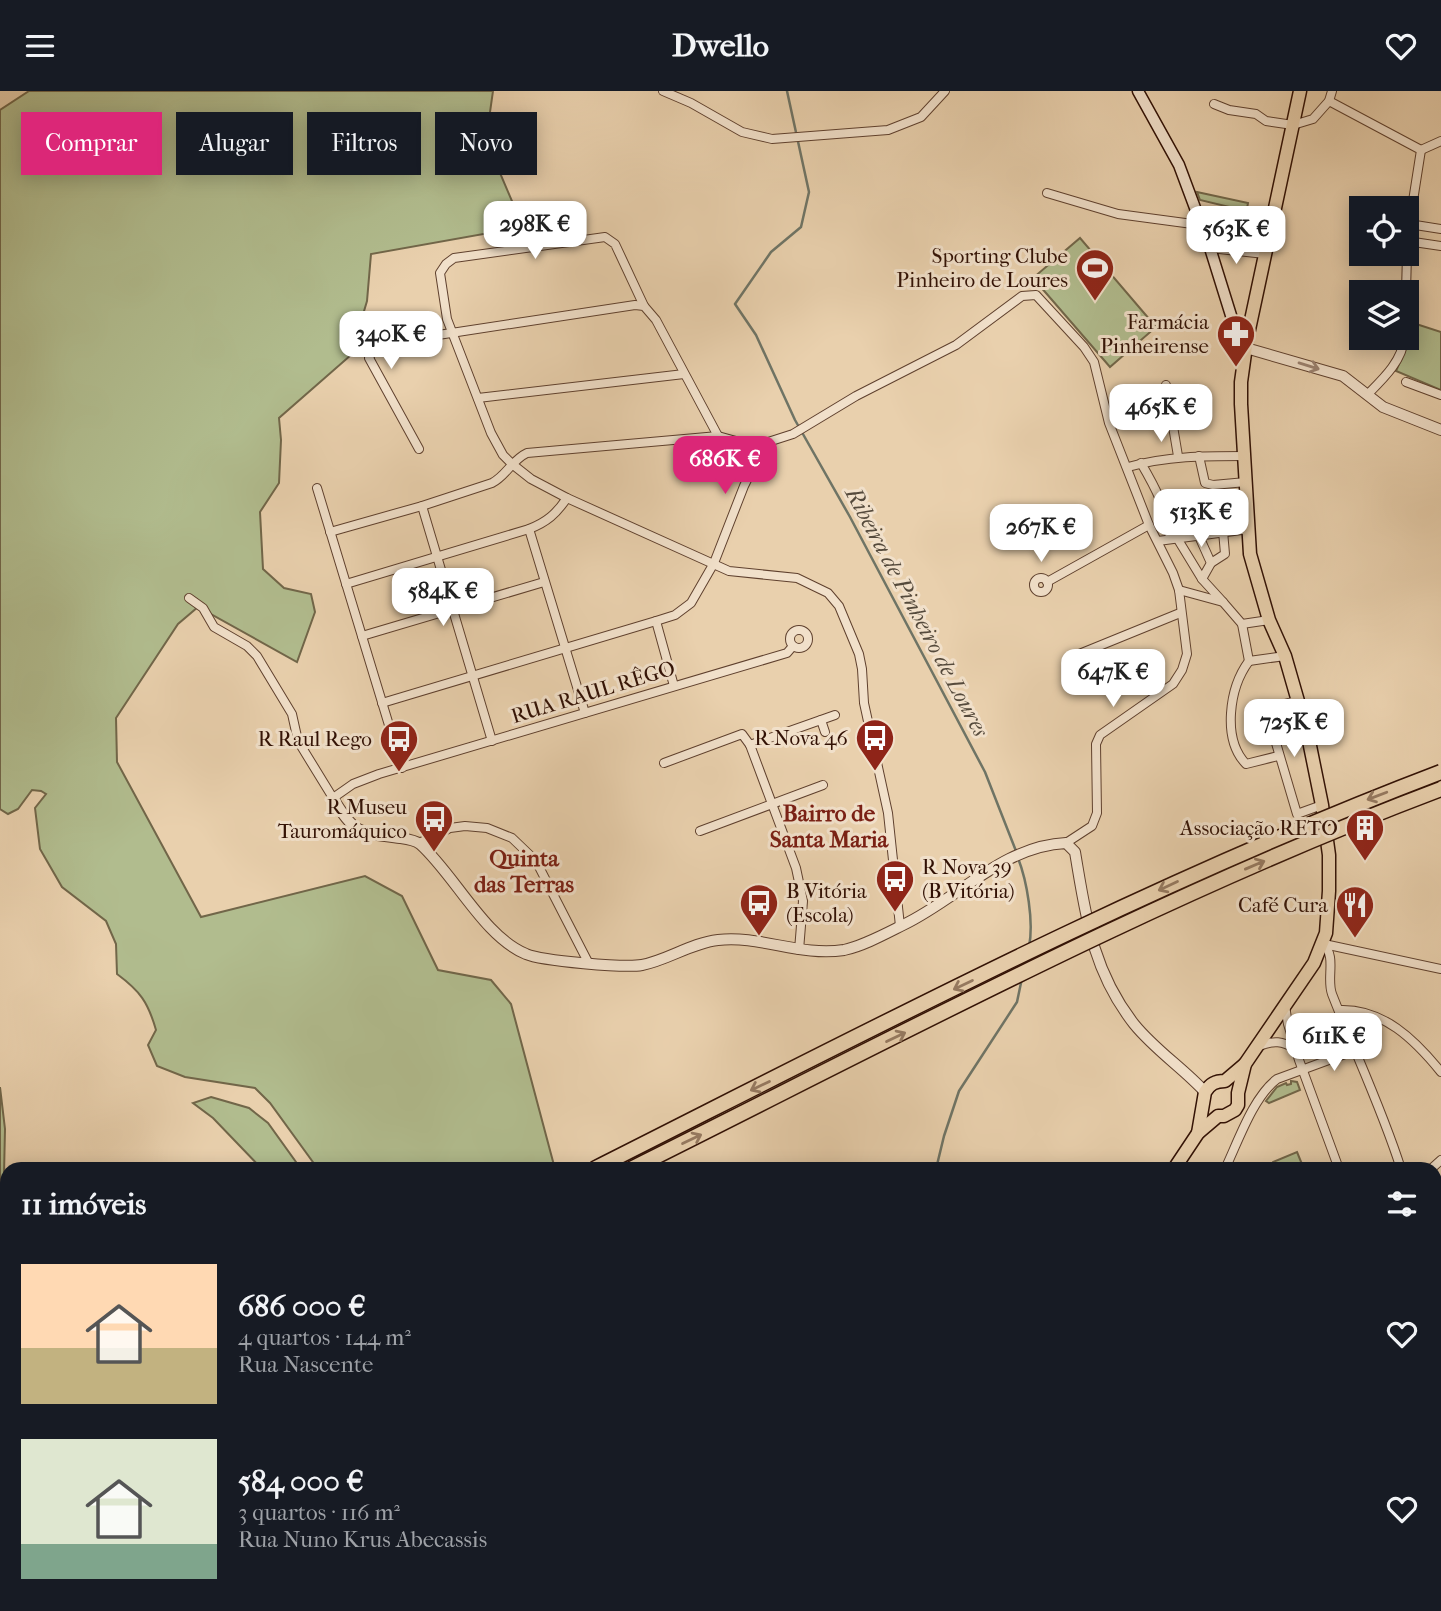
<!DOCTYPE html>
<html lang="pt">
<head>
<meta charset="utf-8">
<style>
  :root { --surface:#171b24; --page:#242831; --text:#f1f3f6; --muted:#9ea1a6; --accent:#db2777 }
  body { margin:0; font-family:"IM FELL French Canon",serif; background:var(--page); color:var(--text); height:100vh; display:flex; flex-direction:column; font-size:26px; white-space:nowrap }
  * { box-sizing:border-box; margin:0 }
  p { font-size:23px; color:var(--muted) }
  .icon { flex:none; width:38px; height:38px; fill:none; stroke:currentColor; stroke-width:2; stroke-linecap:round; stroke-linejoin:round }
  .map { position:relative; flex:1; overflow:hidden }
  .drawer { position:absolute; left:0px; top:1071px; width:1442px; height:450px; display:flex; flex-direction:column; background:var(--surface); border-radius:21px 21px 0 0; box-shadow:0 4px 18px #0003 }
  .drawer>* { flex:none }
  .top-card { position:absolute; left:21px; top:21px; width:700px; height:63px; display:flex; gap:14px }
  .tools { position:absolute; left:1349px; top:105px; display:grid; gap:14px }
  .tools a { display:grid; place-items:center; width:70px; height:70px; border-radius:0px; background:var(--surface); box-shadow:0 4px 18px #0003; font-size:35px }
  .price { position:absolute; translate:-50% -60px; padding:0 16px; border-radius:14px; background:#fff; color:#222; font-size:23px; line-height:46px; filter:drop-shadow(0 2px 4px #0008) }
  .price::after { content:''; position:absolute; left:50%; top:42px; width:21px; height:16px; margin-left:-10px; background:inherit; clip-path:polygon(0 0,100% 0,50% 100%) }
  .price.selected { background:var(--accent); color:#fff }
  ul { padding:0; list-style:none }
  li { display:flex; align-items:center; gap:21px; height:175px; padding:0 21px }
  li span { display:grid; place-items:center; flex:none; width:196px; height:140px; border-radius:0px; color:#555 }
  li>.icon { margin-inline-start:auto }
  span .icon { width:84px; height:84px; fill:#fffc; stroke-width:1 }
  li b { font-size:30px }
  h2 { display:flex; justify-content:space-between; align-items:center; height:84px; padding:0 21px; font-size:30px }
  .pill { padding:0 24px; border-radius:0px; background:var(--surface); box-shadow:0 4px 18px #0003; font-size:24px; line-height:63px }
  .pill.selected { background:var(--accent); color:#fff }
  header { display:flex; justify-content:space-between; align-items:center; height:91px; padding:0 21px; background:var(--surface); font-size:32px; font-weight:700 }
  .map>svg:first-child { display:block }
  .green { fill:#b1bc8e; stroke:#716649; stroke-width:2 }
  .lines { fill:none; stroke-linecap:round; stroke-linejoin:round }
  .stream { stroke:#6f7465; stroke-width:2.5 }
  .minor-casing { stroke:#5f402e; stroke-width:10 }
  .tertiary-casing { stroke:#5f402e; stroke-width:12 }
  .secondary-casing { stroke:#311004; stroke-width:13 }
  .primary-casing { stroke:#311004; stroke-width:15 }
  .motorway-casing { stroke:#311004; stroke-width:17 }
  .minor { stroke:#f1e0ca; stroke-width:8 }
  .tertiary { stroke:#f1e0ca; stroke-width:10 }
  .secondary { stroke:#f1e0ca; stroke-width:10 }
  .primary { stroke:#e9d0ad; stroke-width:12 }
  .motorway { stroke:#e9d0ad; stroke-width:14 }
  .motorway-bridge-casing { stroke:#311004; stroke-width:17; stroke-linecap:butt }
  .motorway-bridge { stroke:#e9d0ad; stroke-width:14 }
  .oneway { stroke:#9b8271 }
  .oneway2 { stroke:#967a61 }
  .labels { text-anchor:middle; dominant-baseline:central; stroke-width:6; stroke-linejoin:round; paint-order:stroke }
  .poi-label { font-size:21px; fill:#311004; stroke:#f1e0ca; text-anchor:end }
  .street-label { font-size:21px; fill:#311004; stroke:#f1e0ca }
  .water-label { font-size:23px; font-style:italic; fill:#554a3c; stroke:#f1e0ca }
  .neighbourhood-label { font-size:23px; font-weight:bold; fill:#7a1f14; stroke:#f1e0ca }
</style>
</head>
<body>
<header><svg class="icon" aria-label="menu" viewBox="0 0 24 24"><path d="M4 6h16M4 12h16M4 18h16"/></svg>Dwello<svg class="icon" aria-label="heart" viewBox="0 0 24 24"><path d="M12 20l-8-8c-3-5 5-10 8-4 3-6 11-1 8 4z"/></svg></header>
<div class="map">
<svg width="1441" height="1520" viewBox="0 0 1441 1520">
  <rect width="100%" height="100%" fill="#e9d0ad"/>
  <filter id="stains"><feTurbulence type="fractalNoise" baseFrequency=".00286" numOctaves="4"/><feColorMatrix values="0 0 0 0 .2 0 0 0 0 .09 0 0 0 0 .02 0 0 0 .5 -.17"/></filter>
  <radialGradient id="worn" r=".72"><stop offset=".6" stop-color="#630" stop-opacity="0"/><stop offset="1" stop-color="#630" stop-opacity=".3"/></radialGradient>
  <g class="green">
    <path d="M29 0H493L486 49 523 136 371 163 367 210 351 264 279 327 281 349 279 392 260 421 263 478 284 497 311 503 315 521 297 571 198 516 178 533 116 627 117 671 201 826 365 785 402 805 438 879 491 889 511 913 555 1078H318L270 1012 255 997 185 986 157 975 148 954 156 939C148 911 140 900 117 883L116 853 106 830 62 796 40 758 35 717 46 703 41 700 32 699 18 718 8 723 0 718V19Z"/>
    <path d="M1197 101 1248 112 1246 123 1242 122V119L1200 109Z"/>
    <path d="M1080 147 1156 236 1110 276 1033 187Z"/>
    <path d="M1410 231 1441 241V299L1396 280 1406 257Z"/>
    <path d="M1291 990 1297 991 1300 999 1269 1012 1266 1010 1277 996 1286 992 1287 994 1291 993Z"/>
    <path d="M0 996 5 1038 4 1084 7 1088V1272L0 1269Z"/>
    <path d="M211 1006 249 1017 268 1032 301 1078H262L213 1027 193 1012Z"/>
    <path d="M1297 1061 1304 1078H1269L1273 1071Z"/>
    <path d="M7 1382V1514H1002L1003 1520H0V1385Z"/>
    <path d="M1283 1514H1333L1332 1520H1282Z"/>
  </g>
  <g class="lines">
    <g class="stream">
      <path d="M787 0 809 101 801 136 771 161 735 213 756 244 795 329 850 426 985 681 1016 760"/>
      <path d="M1018 767C1027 790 1034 831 1029 856"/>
      <path d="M936 1078 944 1045 959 1000 1017 911 1022 887"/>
      <path d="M0 1468 7 1470"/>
      <path d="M94 1514 99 1520"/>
      <path d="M1038 1514 1040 1520"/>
    </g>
    <g class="minor-casing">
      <g id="minor">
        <path d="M663 0 691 12 742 41 772 48 888 39 921 26 945 0"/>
        <path d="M1329 10 1421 59 1407 148"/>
        <path d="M1214 13 1229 19 1256 23 1266 30 1293 34 1313 28 1329 10 1332 0"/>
        <path d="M1421 59 1441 50"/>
        <path d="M1047 102 1118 123 1200 134"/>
        <path d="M1409 133 1441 138"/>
        <path d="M1407 150 1441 155"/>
        <path d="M1210 157 1265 163"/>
        <path d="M1406 201 1407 163"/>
        <path d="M644 215 615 153 605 146 454 167 446 173 440 182 447 228 491 342 503 364 512 373 531 388 567 407 729 480 797 487 828 502 839 515 859 563 862 578 864 612 888 722 900 835"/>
        <path d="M1406 291 1441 304"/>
        <path d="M1166 294 1178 365"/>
        <path d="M1368 303C1383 288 1403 269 1404 247"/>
        <path d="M478 307 684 283"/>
        <path d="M419 358 369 267 372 261 383 254 412 248 635 214 644 215 656 229 718 345"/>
        <path d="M1199 365 1205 392 1213 394 1246 391"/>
        <path d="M1141 372C1155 396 1168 420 1170 448"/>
        <path d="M1128 376C1167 365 1204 365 1244 365"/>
        <path d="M317 397 402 677"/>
        <path d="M422 415 492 650"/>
        <path d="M529 438 585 622"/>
        <path d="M330 441 422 415 492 392C506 385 512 369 527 362L718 345 736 350 765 352 793 343 856 305 956 254 1022 205 1036 204 1084 256 1094 271 1109 332 1149 434 1173 482 1179 499 1187 563 1182 579 1173 593 1100 644 1096 653 1097 722 1092 735 1066 752"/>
        <path d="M1198 443 1211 472 1202 488"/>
        <path d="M1177 447 1202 488 1223 511"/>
        <path d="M1158 450 1249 438"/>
        <path d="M1211 472 1225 463 1223 440"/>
        <circle cx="1041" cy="494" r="7"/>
        <path d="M1047 491 1149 434"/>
        <path d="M346 493 529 438C547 431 556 423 567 407"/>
        <path d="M1179 499 1223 511 1242 533 1249 570"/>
        <path d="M189 507 203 517 214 536 247 555 257 565 292 623 298 650 333 707 353 693 379 683 787 562 793 555"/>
        <path d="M656 530 674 595"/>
        <path d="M1242 533 1269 529"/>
        <circle cx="799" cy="548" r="9"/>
        <path d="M362 545 544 491"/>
        <path d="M1072 566 1180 522"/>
        <path d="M1249 570C1229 597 1222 648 1246 673L1278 665"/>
        <path d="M1249 570 1285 565"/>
        <path d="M1297 610 1280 614 1276 652 1297 723 1322 714"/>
        <path d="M382 612 656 530 675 524 691 512 714 472 744 395 765 352"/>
        <path d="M821 629 825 641"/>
        <path d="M750 654 796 777 803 810 799 859"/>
        <path d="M664 672 742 643 750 654 835 624"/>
        <path d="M700 740 823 694"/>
        <path d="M419 752 450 737 465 735 487 737 512 747 536 770 588 871"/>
        <path d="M1323 853C1337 865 1326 887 1332 903 1355 962 1382 1018 1401 1078"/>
        <path d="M1324 853 1441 878"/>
        <path d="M1285 915 1288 933 1299 969 1339 1078"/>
        <path d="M1339 919C1383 917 1415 949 1441 981"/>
        <path d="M1259 955C1274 949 1282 950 1296 958"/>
        <path d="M1225 1078C1238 1051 1253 1006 1277 988L1356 959"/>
        <path d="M1431 1078 1441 1069"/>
        <path d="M1435 1263 1441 1262"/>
        <path d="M1435 1377H1441"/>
        <path d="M1435 1405H1441"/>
        <path d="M381 1514 384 1520"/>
        <path d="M594 1514 598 1520"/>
        <path d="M1401 1520 1404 1514"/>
      </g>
    </g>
    <g class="tertiary-casing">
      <g id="tertiary">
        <path d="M1246 257 1343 285 1383 316 1441 339"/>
        <path d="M333 707C354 743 360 742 400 747 407 748 415 749 420 753 454 783 484 846 526 863 542 870 625 877 642 874 668 869 691 852 718 849 760 844 801 866 844 859 863 855 885 843 903 834 958 808 1002 755 1066 752L1075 761C1086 826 1092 879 1134 933 1155 959 1183 977 1205 1001"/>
      </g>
    </g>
    <g class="secondary-casing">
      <path id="secondary" d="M1138 0 1179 74 1210 157 1234 234 1238 242 1247 248"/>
    </g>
    <g class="primary-casing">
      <g id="primary">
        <path d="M1198 1042 1205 1001C1210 993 1215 990 1225 990L1245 973"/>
        <path d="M1174 1078 1198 1042 1218 1025H1224L1235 1019 1238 1014V1002L1245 973 1314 872 1326 842 1329 800V764L1322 714 1308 645 1285 565 1269 529 1250 463 1241 313V291L1247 248 1300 0"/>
        <path d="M1200 1514 1202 1520"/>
      </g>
    </g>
    <g class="motorway-casing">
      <g id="motorway">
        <path d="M0 1303 7 1307"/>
        <path d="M0 1345 7 1343"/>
        <path d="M0 1362 7 1360"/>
        <path d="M0 1375 7 1373"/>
      </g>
    </g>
    <use href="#minor" class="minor"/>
    <use href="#tertiary" class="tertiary"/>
    <use href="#secondary" class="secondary"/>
    <use href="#primary" class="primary"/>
    <use href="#motorway" class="motorway"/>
    <g class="motorway-bridge-casing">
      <g id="motorway-bridge">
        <path d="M594 1078C872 938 1149 792 1441 681"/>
        <path d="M631 1078C898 945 1162 803 1441 698"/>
      </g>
    </g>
    <use href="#motorway-bridge" class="motorway-bridge"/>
  </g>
  <defs><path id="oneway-shaft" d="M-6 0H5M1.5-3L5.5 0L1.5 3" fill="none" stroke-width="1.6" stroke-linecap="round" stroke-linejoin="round" transform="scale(1.75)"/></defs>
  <use class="oneway" href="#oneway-shaft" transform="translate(1309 275) rotate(17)"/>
  <g class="oneway2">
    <use href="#oneway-shaft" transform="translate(1377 705) rotate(159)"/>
    <use href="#oneway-shaft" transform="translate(1255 774) rotate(-23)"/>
    <use href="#oneway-shaft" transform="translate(1168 795) rotate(155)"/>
    <use href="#oneway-shaft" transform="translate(963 894) rotate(154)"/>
    <use href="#oneway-shaft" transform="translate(896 946) rotate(-26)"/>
    <use href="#oneway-shaft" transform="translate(760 995) rotate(154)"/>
    <use href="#oneway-shaft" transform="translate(692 1048) rotate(-26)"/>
  </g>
  <defs>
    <g id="stadium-pin" transform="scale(2.0125)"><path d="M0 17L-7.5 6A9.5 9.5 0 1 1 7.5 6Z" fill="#8f2418" stroke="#f1e0ca"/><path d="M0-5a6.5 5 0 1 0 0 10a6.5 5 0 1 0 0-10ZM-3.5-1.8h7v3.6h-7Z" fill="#fff"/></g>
    <g id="pharmacy-pin" transform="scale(2.0125)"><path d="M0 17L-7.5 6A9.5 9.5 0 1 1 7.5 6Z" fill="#8f2418" stroke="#f1e0ca"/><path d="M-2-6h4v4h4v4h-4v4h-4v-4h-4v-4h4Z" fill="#fff"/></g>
    <g id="bus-pin" transform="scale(2.0125)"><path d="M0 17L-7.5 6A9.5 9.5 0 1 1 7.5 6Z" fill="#8f2418" stroke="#f1e0ca"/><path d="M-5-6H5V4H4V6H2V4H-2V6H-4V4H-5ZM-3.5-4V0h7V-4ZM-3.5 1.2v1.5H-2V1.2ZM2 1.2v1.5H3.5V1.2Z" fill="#fff"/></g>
    <g id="building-pin" transform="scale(2.0125)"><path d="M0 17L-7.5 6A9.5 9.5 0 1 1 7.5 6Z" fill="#8f2418" stroke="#f1e0ca"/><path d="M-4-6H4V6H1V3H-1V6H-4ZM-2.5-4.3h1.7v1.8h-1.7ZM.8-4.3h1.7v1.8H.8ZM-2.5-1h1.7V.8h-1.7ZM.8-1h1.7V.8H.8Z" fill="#fff"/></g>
    <g id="restaurant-pin" transform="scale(2.0125)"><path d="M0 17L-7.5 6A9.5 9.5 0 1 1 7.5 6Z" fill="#8f2418" stroke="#f1e0ca"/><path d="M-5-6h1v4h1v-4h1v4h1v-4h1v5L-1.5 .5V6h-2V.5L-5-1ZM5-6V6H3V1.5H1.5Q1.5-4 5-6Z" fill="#fff"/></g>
  </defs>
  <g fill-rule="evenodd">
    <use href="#stadium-pin" x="1095" y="177"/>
    <use href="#pharmacy-pin" x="1236" y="243"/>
    <use href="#bus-pin" x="875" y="647"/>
    <use href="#bus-pin" x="399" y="648"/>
    <use href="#bus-pin" x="434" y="728"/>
    <use href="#building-pin" x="1365" y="737"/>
    <use href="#bus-pin" x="895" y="788"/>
    <use href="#bus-pin" x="759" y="812"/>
    <use href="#restaurant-pin" x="1355" y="814"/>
  </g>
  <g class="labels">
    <g class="poi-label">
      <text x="1068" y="165">Sporting Clube<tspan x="1068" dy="24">Pinheiro de Loures</tspan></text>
      <text x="1209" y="231">Farmácia<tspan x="1209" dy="24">Pinheirense</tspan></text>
      <text x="848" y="647">R Nova 46</text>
      <text x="372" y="648">R Raul Rego</text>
      <text x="407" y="716">R Museu<tspan x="407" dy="24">Tauromáquico</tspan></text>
      <text x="1338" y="737">Associação RETO</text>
      <text x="922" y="776" text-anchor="start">R Nova 39<tspan x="922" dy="24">(B Vitória)</tspan></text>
      <text x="786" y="800" text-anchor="start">B Vitória<tspan x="786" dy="24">(Escola)</tspan></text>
      <text x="1328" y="814">Café Cura</text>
    </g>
    <g class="street-label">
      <text transform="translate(593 601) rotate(-17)">RUA RAUL RÊGO</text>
    </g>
    <g class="water-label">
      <text transform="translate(917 521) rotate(62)">Ribeira de Pinheiro de Loures</text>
    </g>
    <g class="neighbourhood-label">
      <text x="829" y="722">Bairro de<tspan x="829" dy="26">Santa Maria</tspan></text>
      <text x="524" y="767">Quinta<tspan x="524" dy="26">das Terras</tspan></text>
    </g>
  </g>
  <rect width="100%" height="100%" filter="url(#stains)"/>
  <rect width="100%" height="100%" fill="url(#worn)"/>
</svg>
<div class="tools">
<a><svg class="icon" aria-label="locate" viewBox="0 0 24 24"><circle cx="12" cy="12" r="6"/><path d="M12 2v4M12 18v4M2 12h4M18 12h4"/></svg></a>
<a><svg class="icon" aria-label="layers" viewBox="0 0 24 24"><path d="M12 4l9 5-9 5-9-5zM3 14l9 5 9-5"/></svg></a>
</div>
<b class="price" style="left:535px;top:170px">298K €</b>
<b class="price" style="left:1236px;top:175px">563K €</b>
<b class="price" style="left:391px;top:280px">340K €</b>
<b class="price" style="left:1161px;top:353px">465K €</b>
<b class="price selected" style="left:725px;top:405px">686K €</b>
<b class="price" style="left:1201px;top:458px">513K €</b>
<b class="price" style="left:1041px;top:473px">267K €</b>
<b class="price" style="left:443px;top:537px">584K €</b>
<b class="price" style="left:1113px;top:618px">647K €</b>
<b class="price" style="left:1294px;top:668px">725K €</b>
<b class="price" style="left:1334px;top:982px">611K €</b>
<div class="top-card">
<a class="pill selected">Comprar</a>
<a class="pill">Alugar</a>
<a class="pill">Filtros</a>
<a class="pill">Novo</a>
</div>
<section class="drawer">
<h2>11 imóveis<svg class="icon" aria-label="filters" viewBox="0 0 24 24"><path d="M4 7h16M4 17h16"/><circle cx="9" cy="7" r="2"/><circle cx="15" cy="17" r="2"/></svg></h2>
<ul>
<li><span style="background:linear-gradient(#ffd9b3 60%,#c2b280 0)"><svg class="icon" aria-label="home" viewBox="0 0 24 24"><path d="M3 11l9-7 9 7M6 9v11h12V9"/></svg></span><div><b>686 000 €</b><p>4 quartos · 144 m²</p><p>Rua Nascente</p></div><svg class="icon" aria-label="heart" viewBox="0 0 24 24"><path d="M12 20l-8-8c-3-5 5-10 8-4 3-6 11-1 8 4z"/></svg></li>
<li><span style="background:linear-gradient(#dfe7d0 75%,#7fa58c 0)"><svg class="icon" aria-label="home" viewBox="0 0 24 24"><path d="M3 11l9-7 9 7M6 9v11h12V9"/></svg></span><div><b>584 000 €</b><p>3 quartos · 116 m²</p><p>Rua Nuno Krus Abecassis</p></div><svg class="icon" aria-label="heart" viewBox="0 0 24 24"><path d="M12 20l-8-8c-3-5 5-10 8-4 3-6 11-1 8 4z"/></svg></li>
</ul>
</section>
</div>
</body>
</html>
